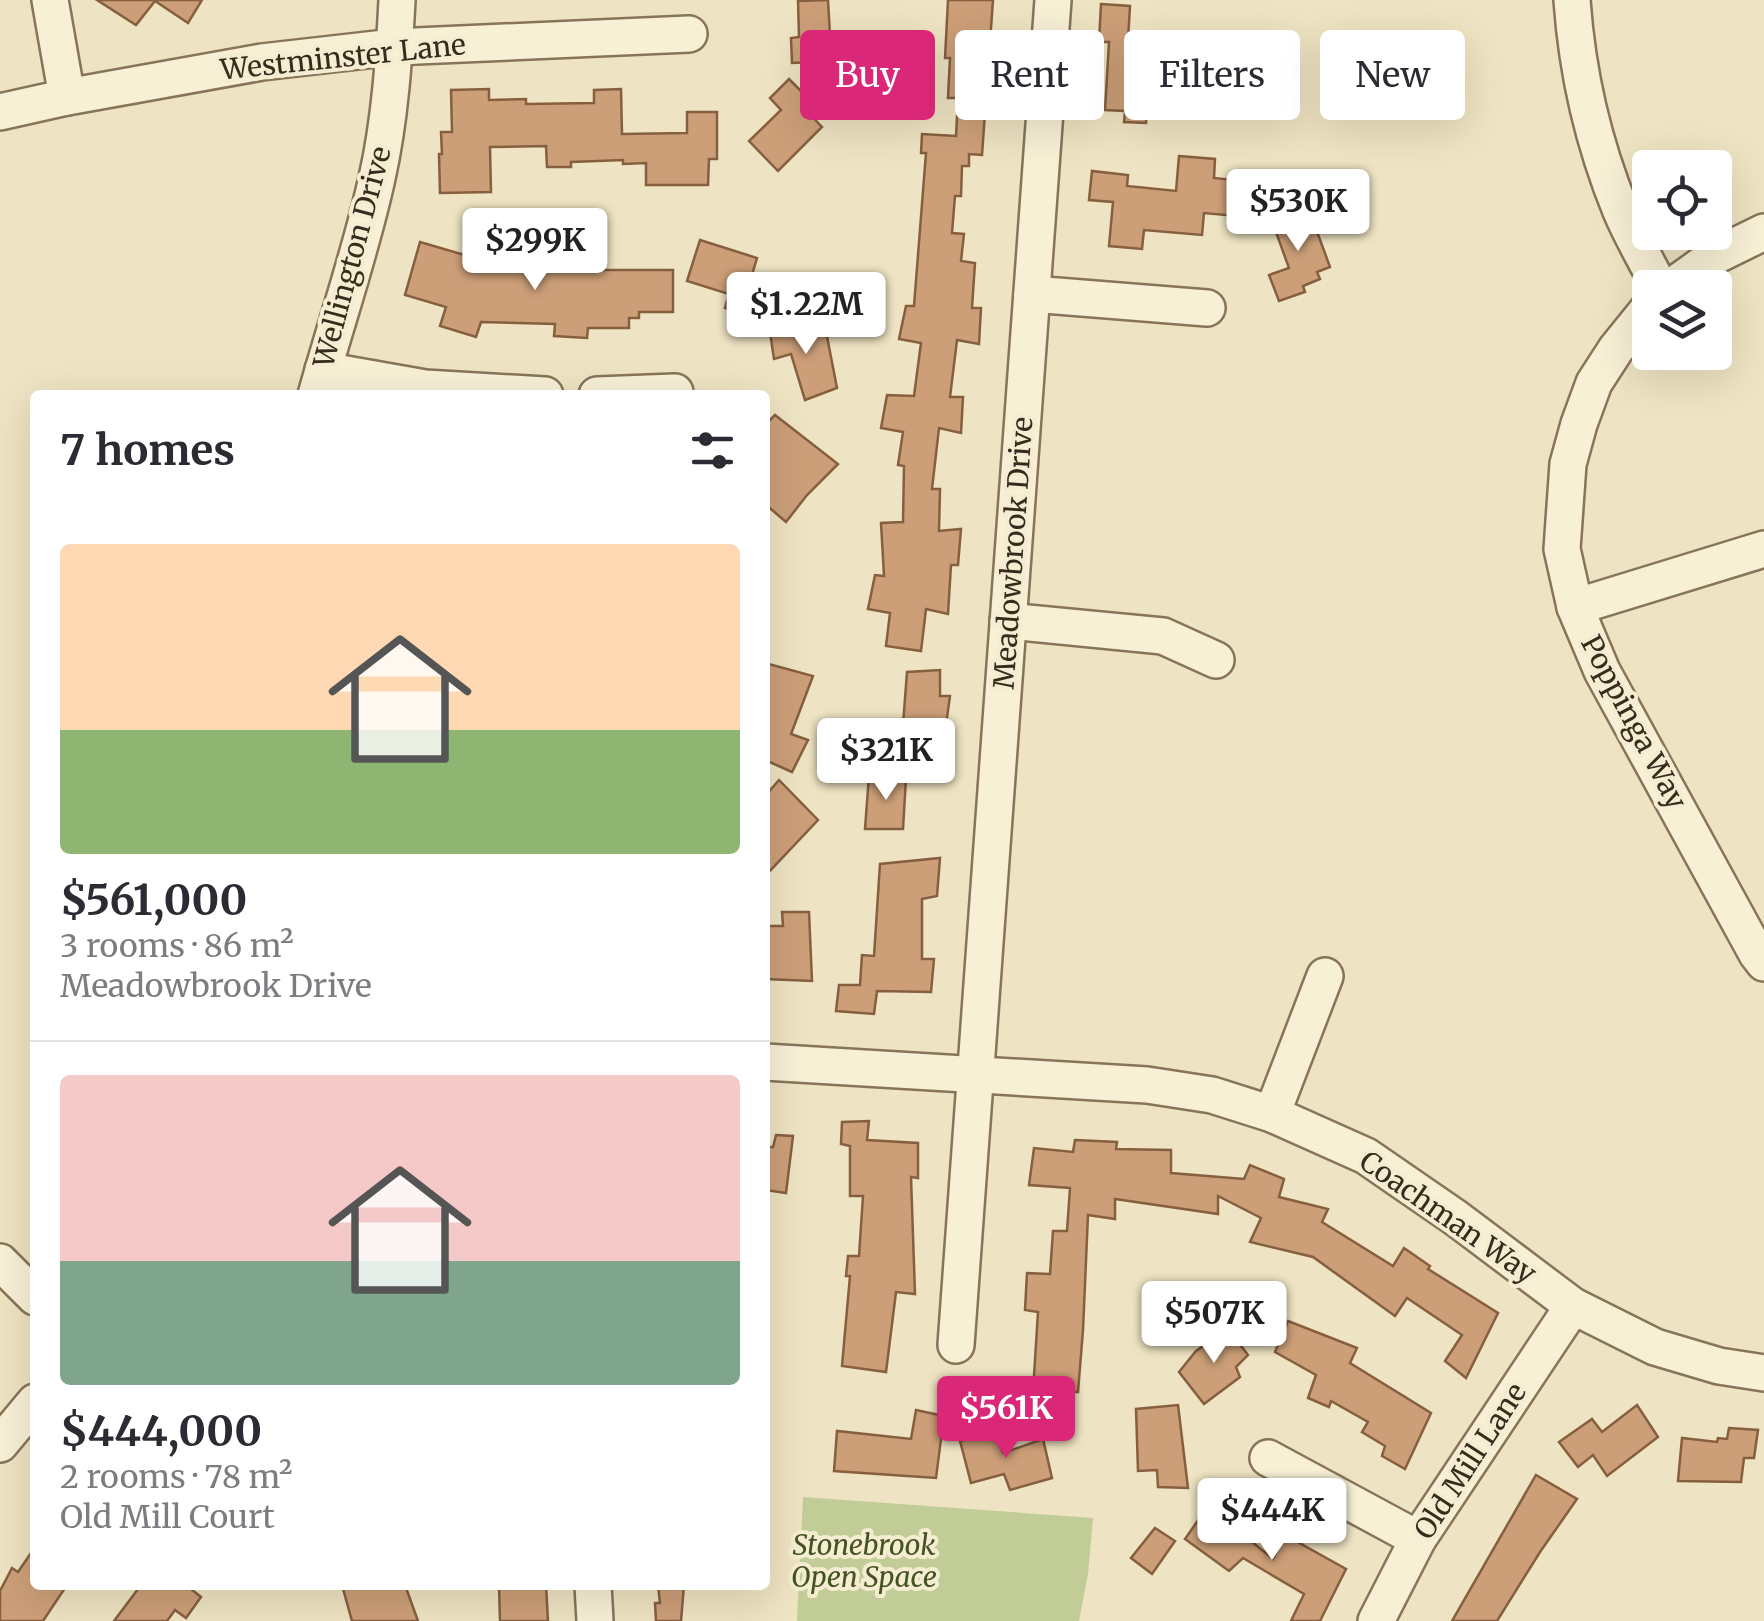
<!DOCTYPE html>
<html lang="en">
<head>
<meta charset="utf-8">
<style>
  :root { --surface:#fff; --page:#f7f7f7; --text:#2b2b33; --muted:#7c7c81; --line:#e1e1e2; --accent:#db2777 }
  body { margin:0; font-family:Merriweather,serif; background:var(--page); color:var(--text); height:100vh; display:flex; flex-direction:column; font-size:38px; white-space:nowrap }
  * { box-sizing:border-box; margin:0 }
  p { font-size:32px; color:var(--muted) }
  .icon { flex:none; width:55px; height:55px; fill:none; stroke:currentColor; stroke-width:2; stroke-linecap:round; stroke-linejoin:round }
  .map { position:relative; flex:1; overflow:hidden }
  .details { position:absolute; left:30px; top:390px; width:740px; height:1200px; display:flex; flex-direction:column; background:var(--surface); border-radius:10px; box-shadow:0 10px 40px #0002 }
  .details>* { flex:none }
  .guide { position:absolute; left:800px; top:30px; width:812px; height:90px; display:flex; gap:20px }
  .fabs { position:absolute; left:1632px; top:150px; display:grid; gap:20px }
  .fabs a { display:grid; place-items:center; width:100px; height:100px; border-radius:10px; background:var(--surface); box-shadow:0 10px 40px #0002; font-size:50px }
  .price { position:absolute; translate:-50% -85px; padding:0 22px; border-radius:10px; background:#fff; color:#222; font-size:32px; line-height:65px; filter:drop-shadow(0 2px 5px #0008) }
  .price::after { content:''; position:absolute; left:50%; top:60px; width:30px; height:22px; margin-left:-15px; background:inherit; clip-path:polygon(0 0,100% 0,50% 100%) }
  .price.current { background:var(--accent); color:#fff }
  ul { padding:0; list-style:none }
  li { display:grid; align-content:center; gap:20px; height:530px; padding:0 30px }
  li+li { border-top:2px solid var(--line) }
  li span { display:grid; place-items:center; height:310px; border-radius:10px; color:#555 }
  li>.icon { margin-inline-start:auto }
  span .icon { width:180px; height:180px; fill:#fffc; stroke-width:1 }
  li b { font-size:42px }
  h2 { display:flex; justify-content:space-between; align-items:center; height:120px; padding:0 30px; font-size:42px }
  .pill { padding:0 35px; border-radius:10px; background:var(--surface); box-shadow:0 10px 40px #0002; font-size:35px; line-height:90px }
  .pill.current { background:var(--accent); color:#fff }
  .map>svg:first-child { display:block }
  .green { fill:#c2cc96 }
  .building { fill:#cc9f78; stroke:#865f3f; stroke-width:2.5 }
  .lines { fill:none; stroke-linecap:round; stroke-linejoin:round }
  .minor-casing { stroke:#877459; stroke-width:40 }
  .minor { stroke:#f8f0d5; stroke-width:35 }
  .labels { text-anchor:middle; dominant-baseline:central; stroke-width:8; stroke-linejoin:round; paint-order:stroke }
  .street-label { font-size:28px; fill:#372b1d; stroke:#f5edd1 }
  .park-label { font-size:28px; font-style:italic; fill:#455324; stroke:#f5edd1 }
</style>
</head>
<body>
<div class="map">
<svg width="1764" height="1621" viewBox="0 0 1764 1621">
  <rect width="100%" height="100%" fill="#eee3c2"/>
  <path class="green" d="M803 1497 1093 1518 1088 1574 1079 1621H797Z"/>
  <g class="building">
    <path d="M97 0H202L188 23 155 1 136 25Z"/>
    <path d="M828 0 830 35H836L837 61 792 63 791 38 799 37 798 1Z"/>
    <path d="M948 0H993L982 155 969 154V166H962L961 196H955L952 233 964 234 961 261 975 263 972 308H981L979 344 957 340 950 397H963L961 433 939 428 932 489H940L939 531 961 529 958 565H951L948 614 926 609 921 651 886 646 890 613 868 609 875 575 884 576 881 523 903 522 904 466 898 465 903 432 881 428 887 395 914 396 921 343 899 339 906 306H914L926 153H921L922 134 956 136 958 98H948L950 58H945Z"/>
    <path d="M1101 4 1130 6 1128 41 1151 42 1146 123 1124 122 1125 111 1105 110 1109 42H1099Z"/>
    <path d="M1275 46 1278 73 1257 75 1260 105 1199 110 1196 74 1213 72 1212 69 1246 66 1244 49Z"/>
    <path d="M789 79 809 99 802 106 822 127 778 171 749 141 781 110 770 98Z"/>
    <path d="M489 89V100L526 99V104L594 103V90L621 89 622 134 687 133V112H717V159H709L708 185H646V163L623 164V160L571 162V167H547L546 146 490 147 491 192 440 193 439 154H442L441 132H452L451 90Z"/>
    <path d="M1179 156 1215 159 1214 178 1251 182 1248 217 1204 213 1202 235 1144 230 1142 249 1109 246 1113 202 1089 200 1092 171 1128 175 1127 186 1176 191Z"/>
    <path d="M1308 207 1330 267 1317 272 1320 279 1303 286 1305 292 1279 301 1269 275 1289 268 1272 221Z"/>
    <path d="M700 240 757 258 749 285 766 290 757 318 725 308 729 294 687 281Z"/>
    <path d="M420 242 509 268 510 257 535 258V266L584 268V270H673V312H639V318H629V328H588L587 338 554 336 555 324 481 322 476 337 440 326 446 307 405 295Z"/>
    <path d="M796 322 798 333 825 326 837 388 805 400 791 354 774 359 769 326Z"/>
    <path d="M775 415 838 464 807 495 786 522 765 504V425Z"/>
    <path d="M765 663 813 676 791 734 808 740 792 772 765 760Z"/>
    <path d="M940 670V696H950L944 739 902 738 907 672Z"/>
    <path d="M869 775 906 778 903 829H865Z"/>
    <path d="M779 780 818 820 765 876V796Z"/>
    <path d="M940 858 937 896 922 899V959H934L931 992 877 991 874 1014 836 1011 839 985H860L862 955 874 956 880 864Z"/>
    <path d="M782 912H809L812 981 765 979V926H783Z"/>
    <path d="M869 1121 867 1140 918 1143V1178L911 1177 915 1294 896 1292 886 1372 842 1366 850 1276H846L848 1256H859L863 1196H850V1146L841 1144 842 1122Z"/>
    <path d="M776 1135 793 1136 786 1193 765 1190V1147H773Z"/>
    <path d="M1075 1140 1117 1142 1116 1149 1171 1150V1173L1244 1179 1250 1165 1284 1179 1279 1197 1328 1209 1322 1222 1393 1266 1404 1248 1430 1266 1428 1269 1498 1313 1466 1378 1445 1361 1462 1335 1407 1298 1395 1316 1313 1257 1250 1242 1261 1218 1218 1196V1214L1115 1199V1219L1088 1215 1083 1330 1078 1392H1033L1038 1312 1025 1310 1027 1273 1050 1274 1053 1231H1067L1070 1188 1029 1185 1034 1148 1073 1152Z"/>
    <path d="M1288 1321 1357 1348 1350 1363 1431 1413 1405 1469 1382 1456 1385 1446 1362 1432 1368 1422 1331 1401 1329 1407 1308 1398 1316 1375 1275 1352Z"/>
    <path d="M1228 1329 1248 1355 1236 1367 1240 1377 1204 1404 1179 1372 1196 1351Z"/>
    <path d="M1178 1405 1188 1488 1158 1487 1157 1470 1138 1471 1136 1409Z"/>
    <path d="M1637 1405 1658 1437 1607 1476 1593 1455 1578 1467 1559 1442 1592 1419 1602 1432Z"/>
    <path d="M916 1410 944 1416 936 1478 834 1471 837 1431 911 1439Z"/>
    <path d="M1729 1428 1758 1430 1754 1458H1744L1741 1482 1678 1481 1682 1438 1717 1442 1718 1438 1727 1439Z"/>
    <path d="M994 1432 1003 1453 1043 1439 1052 1478 1010 1490 1004 1474 971 1483 960 1441Z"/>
    <path d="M1536 1475 1577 1499 1540 1552 1497 1621H1452Z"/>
    <path d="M1208 1506 1273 1559 1285 1535 1346 1569 1320 1621H1291L1304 1594 1243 1558 1229 1571 1185 1539Z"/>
    <path d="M1155 1528 1175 1541 1152 1574 1131 1558Z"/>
    <path d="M35 1547V1585H67L43 1621H0V1591L12 1568 18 1572Z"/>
    <path d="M141 1585H186L201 1597 186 1618 175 1610 167 1621H114Z"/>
    <path d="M342 1585H405L418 1621H352Z"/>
    <path d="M499 1585H546L548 1621H500Z"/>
    <path d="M658 1585H684L681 1621H656L655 1603H660Z"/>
  </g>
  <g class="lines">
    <g class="minor-casing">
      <g id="minor">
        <path d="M50 0 67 97"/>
        <path d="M1572 0C1577 72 1594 145 1621 211 1632 237 1647 262 1660 288"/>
        <path d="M0 112 67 97 262 62 394 47 689 34"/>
        <path d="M1670 288 1713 257 1764 232"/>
        <path d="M1032 294 1207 308"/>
        <path d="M1650 307 1616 349 1594 383 1579 424 1568 464 1562 549 1575 607 1602 671 1757 954 1764 963"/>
        <path d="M323 370 425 388 545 395"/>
        <path d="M316 395C336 323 361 251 377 178 390 120 394 59 397 0"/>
        <path d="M597 395 675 392"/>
        <path d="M1575 607 1764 549"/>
        <path d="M1008 621 1163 636 1216 660"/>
        <path d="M765 1062 1147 1085 1212 1095 1272 1114 1366 1156 1456 1218 1573 1306 1655 1347 1719 1366 1764 1373"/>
        <path d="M1272 1114 1325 976"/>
        <path d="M0 1262 35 1297"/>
        <path d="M956 1345 1053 0"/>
        <path d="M0 1444 35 1402"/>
        <path d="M1268 1458 1418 1539"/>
        <path d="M593 1585 595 1621"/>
        <path d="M1376 1621 1418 1539 1573 1306"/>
      </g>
    </g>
    <use href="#minor" class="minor"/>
  </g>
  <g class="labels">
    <g class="street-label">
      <text transform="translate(343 57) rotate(-6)">Westminster Lane</text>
      <text transform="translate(352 257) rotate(-75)">Wellington Drive</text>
      <text transform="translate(1013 553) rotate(-86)">Meadowbrook Drive</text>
      <text transform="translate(1634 722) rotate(62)">Poppinga Way</text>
      <text transform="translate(1448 1217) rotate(35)">Coachman Way</text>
      <text transform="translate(1470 1461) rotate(-57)">Old Mill Lane</text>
    </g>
    <g class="park-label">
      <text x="864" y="1545">Stonebrook<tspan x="864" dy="32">Open Space</tspan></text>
    </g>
  </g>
</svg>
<div class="fabs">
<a><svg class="icon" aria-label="locate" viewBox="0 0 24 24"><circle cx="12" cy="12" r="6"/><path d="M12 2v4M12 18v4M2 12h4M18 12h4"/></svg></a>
<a><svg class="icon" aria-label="layers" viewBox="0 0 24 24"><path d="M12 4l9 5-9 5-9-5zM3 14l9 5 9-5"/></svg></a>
</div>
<b class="price" style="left:1298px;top:254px">$530K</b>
<b class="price" style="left:535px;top:293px">$299K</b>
<b class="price" style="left:806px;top:357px">$1.22M</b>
<b class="price" style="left:886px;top:803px">$321K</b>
<b class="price" style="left:1214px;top:1366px">$507K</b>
<b class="price current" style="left:1006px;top:1461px">$561K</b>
<b class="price" style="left:1272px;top:1563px">$444K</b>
<div class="guide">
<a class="pill current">Buy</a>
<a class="pill">Rent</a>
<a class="pill">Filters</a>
<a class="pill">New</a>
</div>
<section class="details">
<h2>7 homes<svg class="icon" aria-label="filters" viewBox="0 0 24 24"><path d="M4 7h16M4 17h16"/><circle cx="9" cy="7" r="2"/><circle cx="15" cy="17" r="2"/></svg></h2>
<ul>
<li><span style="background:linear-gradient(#ffd9b3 60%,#8fb573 0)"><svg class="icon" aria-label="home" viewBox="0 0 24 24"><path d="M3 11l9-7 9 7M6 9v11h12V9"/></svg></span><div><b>$561,000</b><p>3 rooms · 86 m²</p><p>Meadowbrook Drive</p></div></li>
<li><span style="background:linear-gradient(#f6c9c9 60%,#7fa58c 0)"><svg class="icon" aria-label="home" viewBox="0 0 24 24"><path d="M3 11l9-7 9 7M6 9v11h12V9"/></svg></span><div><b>$444,000</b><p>2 rooms · 78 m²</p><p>Old Mill Court</p></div></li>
</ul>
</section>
</div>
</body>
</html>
